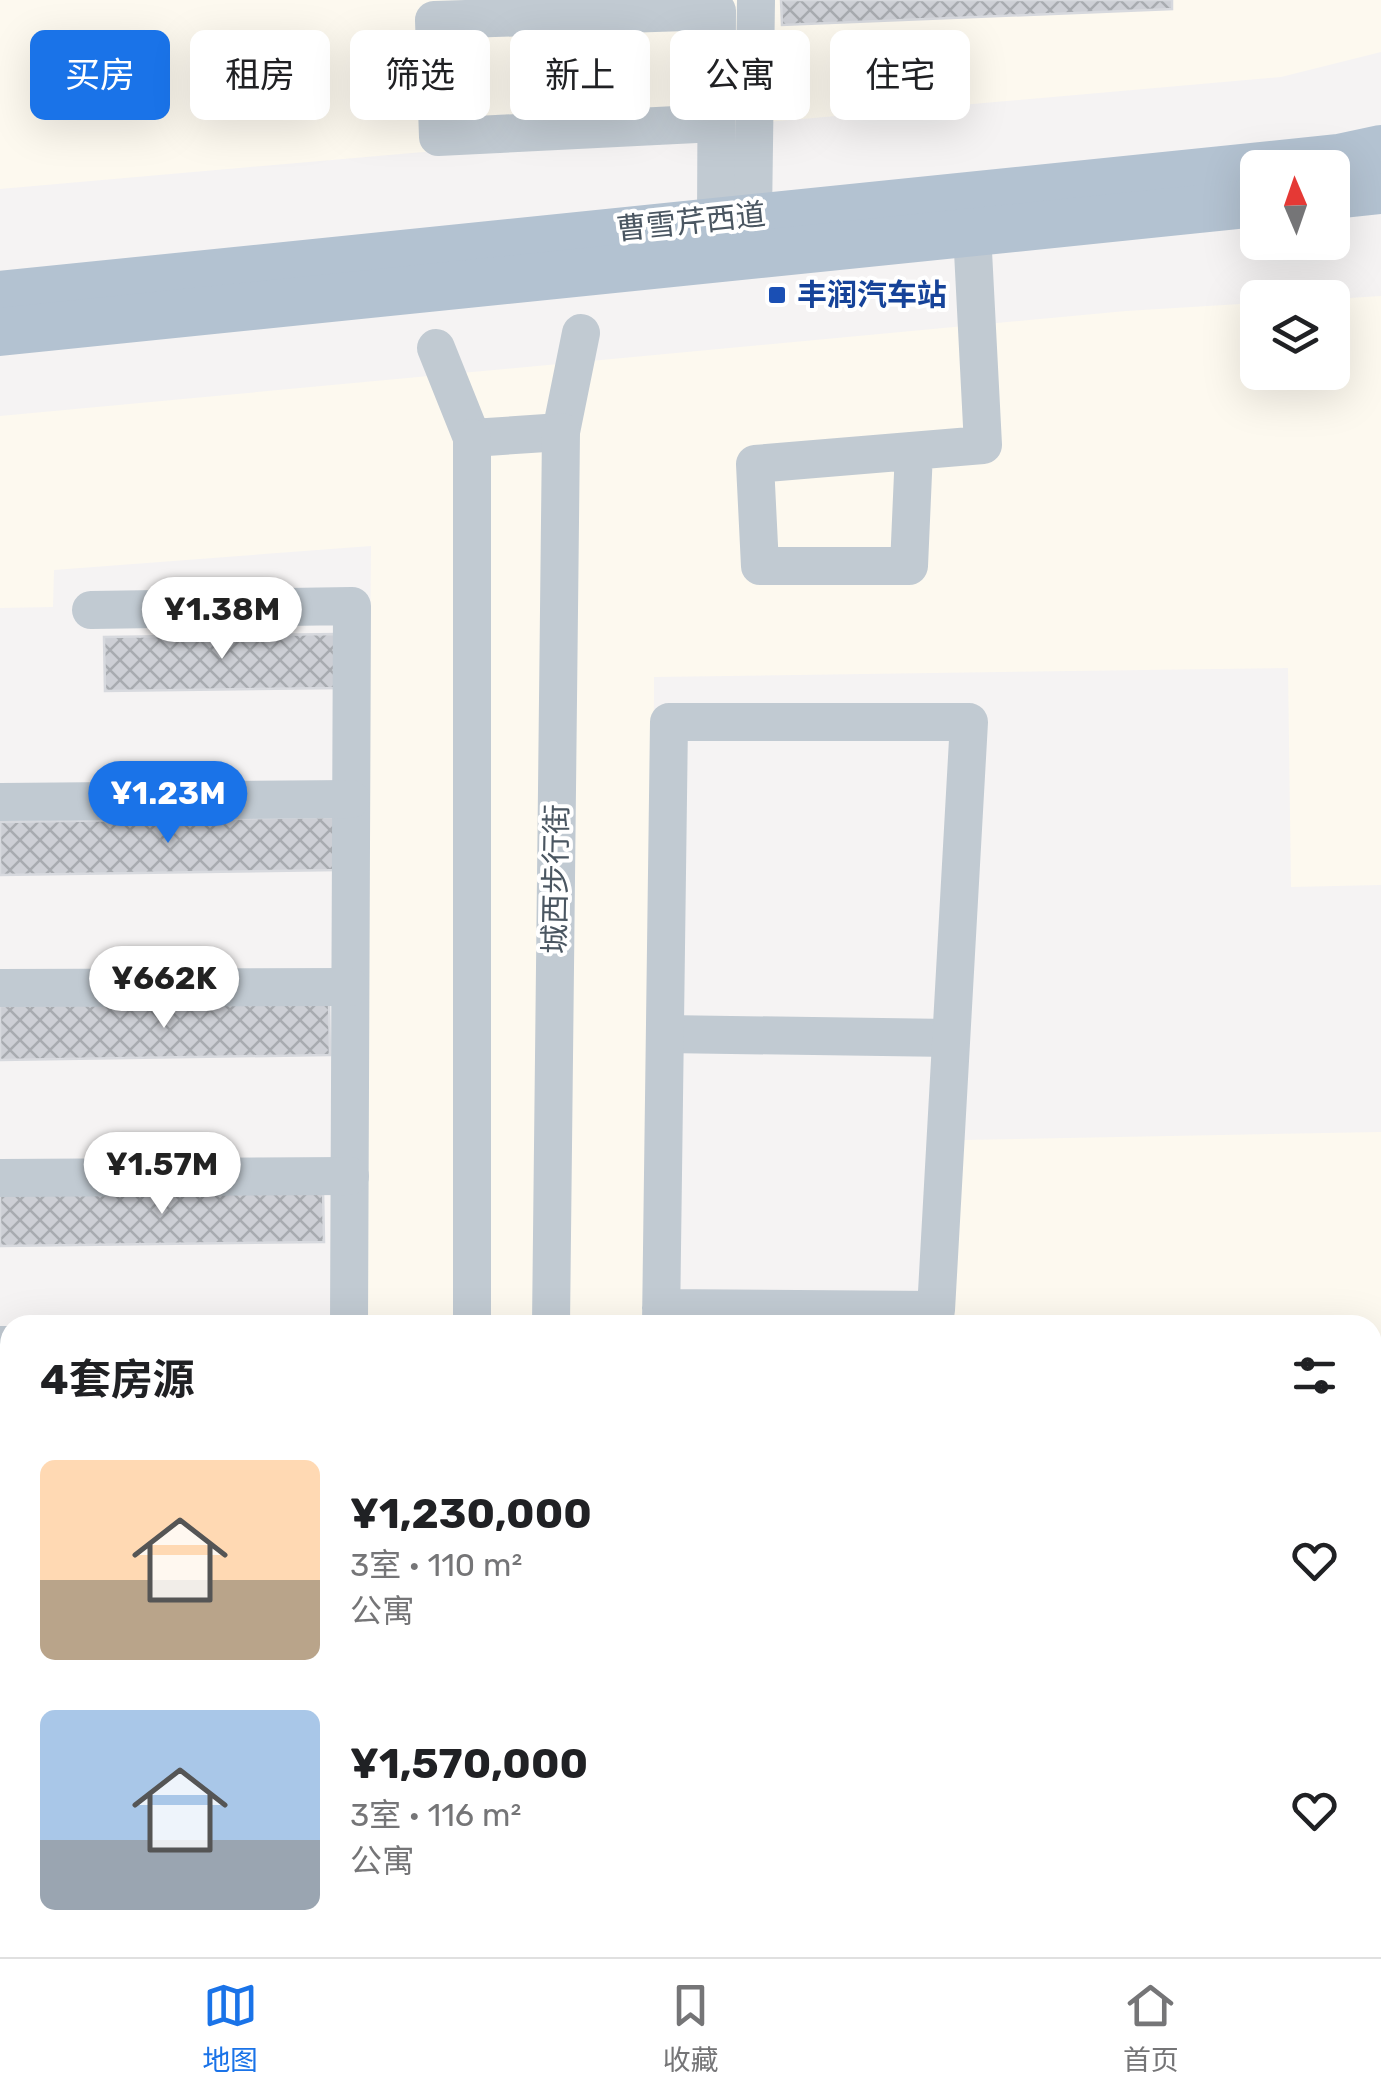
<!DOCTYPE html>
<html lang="zh">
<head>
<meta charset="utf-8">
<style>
  :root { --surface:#fff; --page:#f2f2f2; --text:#202124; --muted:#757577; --line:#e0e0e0; --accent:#1a73e8 }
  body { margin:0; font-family:Rubik,"Noto Sans SC",sans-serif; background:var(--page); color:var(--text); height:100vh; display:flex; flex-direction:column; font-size:38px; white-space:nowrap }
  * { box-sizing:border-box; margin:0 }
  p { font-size:32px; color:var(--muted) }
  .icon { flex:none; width:55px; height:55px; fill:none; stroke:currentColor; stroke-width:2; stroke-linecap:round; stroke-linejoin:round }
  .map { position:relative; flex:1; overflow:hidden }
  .drawer { position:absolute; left:0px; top:1315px; width:1382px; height:642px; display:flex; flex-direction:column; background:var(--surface); border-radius:30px 30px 0 0; box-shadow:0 10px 40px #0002 }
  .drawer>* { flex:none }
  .hud { position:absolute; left:30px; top:30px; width:1322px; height:90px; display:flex; gap:20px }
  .needle { width:65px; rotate:358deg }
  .buttons { position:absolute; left:1240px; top:150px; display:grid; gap:20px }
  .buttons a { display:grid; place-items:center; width:110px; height:110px; border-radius:15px; background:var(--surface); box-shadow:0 10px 40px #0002; font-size:50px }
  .price { position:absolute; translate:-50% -85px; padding:0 22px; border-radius:35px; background:#fff; color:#222; font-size:32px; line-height:65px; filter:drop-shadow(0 2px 5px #0008) }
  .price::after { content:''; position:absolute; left:50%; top:60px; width:30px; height:22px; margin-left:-15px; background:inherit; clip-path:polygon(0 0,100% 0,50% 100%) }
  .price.current { background:var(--accent); color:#fff }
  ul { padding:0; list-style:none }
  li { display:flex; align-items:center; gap:30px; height:250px; padding:0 40px }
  li span { display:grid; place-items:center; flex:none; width:280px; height:200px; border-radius:15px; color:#555 }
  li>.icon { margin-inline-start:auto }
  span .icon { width:120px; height:120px; fill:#fffc; stroke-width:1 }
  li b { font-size:42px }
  h2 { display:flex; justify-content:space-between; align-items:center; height:120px; padding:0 40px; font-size:42px }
  .chip { padding:0 35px; border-radius:15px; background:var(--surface); box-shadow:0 10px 40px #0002; font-size:35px; line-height:90px }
  .chip.current { background:var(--accent); color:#fff }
  .tab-bar { display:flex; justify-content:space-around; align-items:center; height:140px; border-top:2px solid var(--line); background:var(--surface); font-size:28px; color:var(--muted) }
  .tab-bar a { display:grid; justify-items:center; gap:5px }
  .tab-bar .current { color:var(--accent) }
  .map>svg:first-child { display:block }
  .commercial { fill:#fdf9ef }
  .building { fill:url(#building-cross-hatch); stroke:#d7d9de; stroke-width:2.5 }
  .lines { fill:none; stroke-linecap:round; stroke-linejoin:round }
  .minor { stroke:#c1cad2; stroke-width:38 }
  .major { stroke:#b3c2d1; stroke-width:48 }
  .transit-dot { fill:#1a4fb4; stroke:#fff; stroke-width:4 }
  .labels { text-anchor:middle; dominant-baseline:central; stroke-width:8; stroke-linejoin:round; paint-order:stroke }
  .street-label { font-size:30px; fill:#4a5661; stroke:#fff }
  .transit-label { font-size:30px; font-weight:bold; fill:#164399; stroke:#fff; text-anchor:start }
</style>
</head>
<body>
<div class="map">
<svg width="1381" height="1957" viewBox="0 0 1381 1957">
  <defs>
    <pattern id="building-cross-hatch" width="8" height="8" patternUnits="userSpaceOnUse" patternTransform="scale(2.5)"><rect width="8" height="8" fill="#cdcfd5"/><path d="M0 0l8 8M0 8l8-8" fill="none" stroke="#a8abb0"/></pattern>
  </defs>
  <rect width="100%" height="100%" fill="#f5f3f3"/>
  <g class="commercial">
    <path d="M0 0H1381V52L1281 77 0 189Z"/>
    <path d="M1381 296V885L1291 887 1288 668 654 677 652 1325H365L371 546 54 570 53 607 0 608V416L1126 311 1257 303 1258 372H1332L1333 299Z"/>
    <path d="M1381 1132V1453H1373L1372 1325H951L963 1140Z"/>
    <rect x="0" y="1563" width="10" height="278"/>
  </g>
  <g class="building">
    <path d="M781 0H1172V9L782 25Z"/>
    <path d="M339 634 340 688 105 691 104 637Z"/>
    <path d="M336 817 337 870 0 875V822Z"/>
    <path d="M329 1002 330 1055 0 1060V1006Z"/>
    <path d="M323 1188 324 1242 0 1246V1193Z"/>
    <path d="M0 1355H10V1408L0 1409Z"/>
  </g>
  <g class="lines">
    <g class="minor">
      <path d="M716 123 438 137 434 20 717 11 716 220"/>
      <path d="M753 216 756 0"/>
      <path d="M436 348 472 438 561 432 581 333"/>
      <path d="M914 451 909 566H760L755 464 983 445 972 232"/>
      <path d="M91 610 352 606 349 1325"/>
      <path d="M0 802 351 799"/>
      <path d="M0 988 350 987"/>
      <path d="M665 1034 951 1038"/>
      <path d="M0 1178 350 1176"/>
      <path d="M472 1325V438"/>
      <path d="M551 1325 561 432"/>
      <path d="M661 1325 669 722H969L936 1310 661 1308"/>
      <path d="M0 1345H10"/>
      <path d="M1372 1499H1381"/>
      <path d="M0 1514H10"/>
      <path d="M0 1860 10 1865"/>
      <path d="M25 1957 26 1948"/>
    </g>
    <g class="major">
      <path d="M1332 195 1381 190"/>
      <path d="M0 295 1339 158 1381 149"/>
      <path d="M0 332 1258 203"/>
    </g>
  </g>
  <rect class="transit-dot" x="767" y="285" width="20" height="20" rx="5"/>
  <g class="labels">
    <g class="street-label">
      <text transform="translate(691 222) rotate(-6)">曹雪芹西道</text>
      <text transform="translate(556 879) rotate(-89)">城西步行街</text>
    </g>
    <g class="transit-label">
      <text x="797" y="295">丰润汽车站</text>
    </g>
  </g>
</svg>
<div class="buttons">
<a><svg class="needle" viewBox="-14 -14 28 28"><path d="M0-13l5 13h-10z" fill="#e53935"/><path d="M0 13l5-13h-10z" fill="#757577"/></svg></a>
<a><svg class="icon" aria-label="layers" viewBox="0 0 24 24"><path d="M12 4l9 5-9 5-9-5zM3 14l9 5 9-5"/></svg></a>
</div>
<b class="price" style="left:222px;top:662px">¥1.38M</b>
<b class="price current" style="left:168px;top:846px">¥1.23M</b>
<b class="price" style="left:164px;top:1031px">¥662K</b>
<b class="price" style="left:162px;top:1217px">¥1.57M</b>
<div class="hud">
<a class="chip current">买房</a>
<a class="chip">租房</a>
<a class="chip">筛选</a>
<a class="chip">新上</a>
<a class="chip">公寓</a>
<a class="chip">住宅</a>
</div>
<section class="drawer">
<h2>4套房源<svg class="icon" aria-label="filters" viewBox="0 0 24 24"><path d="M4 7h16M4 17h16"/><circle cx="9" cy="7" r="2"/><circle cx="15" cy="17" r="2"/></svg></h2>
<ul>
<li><span style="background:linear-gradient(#ffd9b3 60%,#b9a48a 0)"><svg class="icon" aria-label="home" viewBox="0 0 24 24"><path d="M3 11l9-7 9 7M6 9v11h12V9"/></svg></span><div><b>¥1,230,000</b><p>3室 · 110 m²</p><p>公寓</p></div><svg class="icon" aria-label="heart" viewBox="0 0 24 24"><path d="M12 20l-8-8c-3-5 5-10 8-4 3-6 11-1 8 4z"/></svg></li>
<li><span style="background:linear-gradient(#a9c7e8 65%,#9aa5b1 0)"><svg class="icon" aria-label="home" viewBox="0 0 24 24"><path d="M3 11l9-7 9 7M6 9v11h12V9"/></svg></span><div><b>¥1,570,000</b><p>3室 · 116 m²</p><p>公寓</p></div><svg class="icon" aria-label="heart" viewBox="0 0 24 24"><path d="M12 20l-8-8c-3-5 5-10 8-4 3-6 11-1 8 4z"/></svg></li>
</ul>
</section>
</div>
<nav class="tab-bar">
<a class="current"><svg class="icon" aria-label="map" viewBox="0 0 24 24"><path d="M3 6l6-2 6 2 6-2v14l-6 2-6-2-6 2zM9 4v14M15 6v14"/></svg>地图</a>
<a><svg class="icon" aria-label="saved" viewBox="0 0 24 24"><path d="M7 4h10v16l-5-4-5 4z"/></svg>收藏</a>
<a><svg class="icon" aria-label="home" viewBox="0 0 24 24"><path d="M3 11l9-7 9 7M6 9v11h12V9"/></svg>首页</a>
</nav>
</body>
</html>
